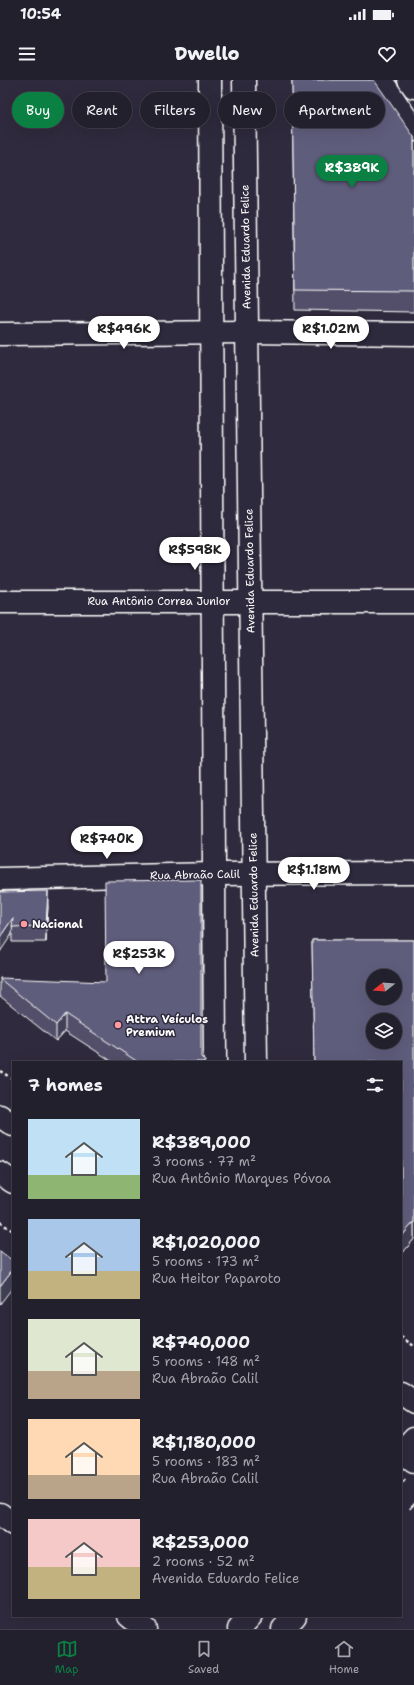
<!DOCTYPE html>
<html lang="en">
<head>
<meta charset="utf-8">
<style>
  :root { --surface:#23202e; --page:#2f2d3a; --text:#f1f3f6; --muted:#a3a3aa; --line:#403e4a; --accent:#0b8043 }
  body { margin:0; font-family:"Shantell Sans",sans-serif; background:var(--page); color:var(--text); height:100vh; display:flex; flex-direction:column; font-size:15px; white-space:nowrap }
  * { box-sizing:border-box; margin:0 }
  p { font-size:13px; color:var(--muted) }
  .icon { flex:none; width:22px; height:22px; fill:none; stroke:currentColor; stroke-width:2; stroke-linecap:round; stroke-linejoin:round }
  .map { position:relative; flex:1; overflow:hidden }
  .drawer { position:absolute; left:12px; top:981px; width:390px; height:556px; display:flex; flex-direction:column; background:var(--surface); border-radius:0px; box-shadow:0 4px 16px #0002,0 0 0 1px var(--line) }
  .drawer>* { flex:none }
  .guide { position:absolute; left:12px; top:12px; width:390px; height:36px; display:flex; gap:8px }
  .needle { width:26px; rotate:253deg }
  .controls { position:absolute; left:366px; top:889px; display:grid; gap:8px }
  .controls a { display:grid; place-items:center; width:36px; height:36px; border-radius:50%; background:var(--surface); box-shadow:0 4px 16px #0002,0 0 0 1px var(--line); font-size:20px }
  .price { position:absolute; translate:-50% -34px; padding:0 9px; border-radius:14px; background:#fff; color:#222; font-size:13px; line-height:26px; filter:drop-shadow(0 1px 2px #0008) }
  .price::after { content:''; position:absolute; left:50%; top:24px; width:12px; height:9px; margin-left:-6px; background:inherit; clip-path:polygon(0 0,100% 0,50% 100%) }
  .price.current { background:var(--accent); color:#fff }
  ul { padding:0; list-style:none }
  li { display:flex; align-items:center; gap:12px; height:100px; padding:0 16px }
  li span { display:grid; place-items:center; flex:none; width:112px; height:80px; border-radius:0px; color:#555 }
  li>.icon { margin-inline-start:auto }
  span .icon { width:48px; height:48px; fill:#fffc; stroke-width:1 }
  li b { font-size:17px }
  h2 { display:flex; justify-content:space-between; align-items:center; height:48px; padding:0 16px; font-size:17px }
  .pill { padding:0 14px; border-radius:18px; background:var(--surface); box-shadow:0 4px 16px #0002,0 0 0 1px var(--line); font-size:14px; line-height:36px }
  .pill.current { background:var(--accent); color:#fff }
  .status { display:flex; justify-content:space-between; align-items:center; height:28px; padding:0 20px; background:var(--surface); direction:ltr }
  .status svg { height:11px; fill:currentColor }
  header { display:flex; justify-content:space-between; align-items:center; height:52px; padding:0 16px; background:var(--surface); font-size:18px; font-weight:800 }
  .dock { display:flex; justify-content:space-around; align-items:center; height:56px; border-top:1px solid var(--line); background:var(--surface); font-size:11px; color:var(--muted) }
  .dock a { display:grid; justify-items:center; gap:2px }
  .dock .current { color:var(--accent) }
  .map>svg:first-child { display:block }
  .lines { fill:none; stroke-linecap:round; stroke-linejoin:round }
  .minor-casing { stroke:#fff; stroke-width:25 }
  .tertiary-casing { stroke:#fff; stroke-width:25 }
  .primary-casing { stroke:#fff; stroke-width:25 }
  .path { stroke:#fff; stroke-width:2.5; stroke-dasharray:3 3; stroke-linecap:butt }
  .minor { stroke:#2f2a3d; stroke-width:22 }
  .tertiary { stroke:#2f2a3d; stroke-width:22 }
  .primary { stroke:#2f2a3d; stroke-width:22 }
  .tertiary-bridge-casing { stroke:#fff; stroke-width:25; stroke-linecap:butt }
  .tertiary-bridge { stroke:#2f2a3d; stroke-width:22 }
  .wall { fill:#52506a; stroke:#fff }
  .shaded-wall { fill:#424156; stroke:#fff }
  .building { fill:#5f5d7b; stroke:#fff; fill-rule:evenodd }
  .poi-dot { fill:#ff9aa2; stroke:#2f2a3d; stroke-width:1.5 }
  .labels { text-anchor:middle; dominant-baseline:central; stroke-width:3; stroke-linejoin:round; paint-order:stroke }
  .street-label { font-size:11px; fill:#fff; stroke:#2f2a3d }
  .poi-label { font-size:11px; font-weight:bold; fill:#fff; stroke:#2f2a3d; text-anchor:start }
</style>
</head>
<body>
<div class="status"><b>10:54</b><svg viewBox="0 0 49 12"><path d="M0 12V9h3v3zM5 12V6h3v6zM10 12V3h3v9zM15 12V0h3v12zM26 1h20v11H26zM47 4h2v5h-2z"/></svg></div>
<header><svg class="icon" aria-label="menu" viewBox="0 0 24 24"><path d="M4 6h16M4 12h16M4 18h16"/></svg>Dwello<svg class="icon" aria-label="heart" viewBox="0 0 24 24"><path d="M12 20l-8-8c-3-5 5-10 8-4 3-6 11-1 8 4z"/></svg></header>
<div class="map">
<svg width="414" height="1549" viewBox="0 0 414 1549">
  <rect width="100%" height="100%" fill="#2f2a3d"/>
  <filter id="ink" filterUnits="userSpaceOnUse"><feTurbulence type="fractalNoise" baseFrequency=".025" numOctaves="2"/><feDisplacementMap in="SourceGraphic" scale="8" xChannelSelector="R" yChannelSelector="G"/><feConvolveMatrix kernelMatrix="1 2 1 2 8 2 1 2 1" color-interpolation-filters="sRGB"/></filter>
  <g filter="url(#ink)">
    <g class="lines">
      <g class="minor-casing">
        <g id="minor">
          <path d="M0 254 247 252 414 254"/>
          <path d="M0 522H414"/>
          <path d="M0 799 214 794 414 793"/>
          <path d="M0 1434 13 1444"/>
          <path d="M129 1536 145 1549"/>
        </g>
      </g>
      <g class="tertiary-casing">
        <g id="tertiary">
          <path d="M210 0 215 982"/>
          <path d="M244 0 256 982"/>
          <path d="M381 0 414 50"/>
          <path d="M409 0 414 7"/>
          <path d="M401 1372 414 1358"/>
          <path d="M239 1549 251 1536"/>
          <path d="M283 1549 295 1536"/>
        </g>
      </g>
      <g class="primary-casing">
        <g id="primary">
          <path d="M0 1036 13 1045"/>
          <path d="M0 1093 13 1102"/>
          <path d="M401 1313 414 1322"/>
          <path d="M401 1372 414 1381"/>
        </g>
      </g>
      <g class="path">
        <path d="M0 991 13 999"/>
        <path d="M0 1142 13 1151"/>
        <path d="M401 1257 414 1266"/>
      </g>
      <use href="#minor" class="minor"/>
      <use href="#tertiary" class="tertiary"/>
      <use href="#primary" class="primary"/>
      <g class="tertiary-bridge-casing">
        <path id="tertiary-bridge" d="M401 1421 414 1407"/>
      </g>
      <use href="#tertiary-bridge" class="tertiary-bridge"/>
    </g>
    <g class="wall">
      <path d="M292 0 414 57V232L295 230Z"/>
      <path d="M0 812 48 826 46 862H12V854Z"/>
      <path d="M312 860H414V1159L401 1175V982H314Z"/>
      <path d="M0 898 201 977 205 982H113L65 951 56 961 0 916Z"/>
    </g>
    <g class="shaded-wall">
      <path d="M48 811V826L46 862V846Z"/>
      <path d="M13 838 12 854 0 872V857Z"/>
      <path d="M65 934V951L56 961V945Z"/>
      <path d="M414 1142V1159L401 1175V1157Z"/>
      <path d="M13 1189V1207L0 1224V1206Z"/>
    </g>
    <g class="building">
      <path d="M292 0H374L414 57V211L295 210Z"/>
      <path d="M201 800V977L205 981V982H138L65 934 56 945 0 899V898L106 902 105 801Z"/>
      <path d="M48 811 46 846 12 847 13 838 0 857V812Z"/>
      <path d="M312 860H414V1142L401 1157V982H314ZM373 896H395V918H373ZM373 940H395V962H373Z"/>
      <path d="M0 1171 13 1181V1189L0 1206Z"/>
    </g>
  </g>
  <g class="poi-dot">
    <circle cx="24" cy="844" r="4"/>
    <circle cx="118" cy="945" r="4"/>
  </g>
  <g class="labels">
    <g class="street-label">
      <text transform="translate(246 167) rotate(-91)">Avenida Eduardo Felice</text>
      <text transform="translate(250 491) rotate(-91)">Avenida Eduardo Felice</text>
      <text x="159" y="521">Rua Antônio Correa Junior</text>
      <text transform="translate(195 795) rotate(-1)">Rua Abraão Calil</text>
      <text transform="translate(254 815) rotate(-91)">Avenida Eduardo Felice</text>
    </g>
    <g class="poi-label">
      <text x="32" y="844">Nacional</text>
      <text x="126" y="939">Attra Veículos<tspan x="126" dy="13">Premium</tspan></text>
    </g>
  </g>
</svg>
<div class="controls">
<a><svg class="needle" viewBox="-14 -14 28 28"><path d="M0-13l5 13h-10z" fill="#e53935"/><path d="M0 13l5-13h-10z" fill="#a3a3aa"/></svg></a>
<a><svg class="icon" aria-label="layers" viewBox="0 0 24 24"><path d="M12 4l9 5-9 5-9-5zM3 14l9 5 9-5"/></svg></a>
</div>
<b class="price current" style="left:352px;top:109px">R$389K</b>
<b class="price" style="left:124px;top:270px">R$496K</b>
<b class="price" style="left:331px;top:270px">R$1.02M</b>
<b class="price" style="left:195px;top:491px">R$598K</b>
<b class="price" style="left:107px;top:780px">R$740K</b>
<b class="price" style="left:314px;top:811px">R$1.18M</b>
<b class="price" style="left:139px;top:895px">R$253K</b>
<div class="guide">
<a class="pill current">Buy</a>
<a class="pill">Rent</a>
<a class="pill">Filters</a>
<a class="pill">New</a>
<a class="pill">Apartment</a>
</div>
<section class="drawer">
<h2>7 homes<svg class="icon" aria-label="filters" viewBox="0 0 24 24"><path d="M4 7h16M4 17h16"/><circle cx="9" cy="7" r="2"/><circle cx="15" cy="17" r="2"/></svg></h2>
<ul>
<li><span style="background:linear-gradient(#bfe0f5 70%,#8fb573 0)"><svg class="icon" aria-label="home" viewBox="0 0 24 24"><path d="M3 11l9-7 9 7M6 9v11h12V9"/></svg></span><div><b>R$389,000</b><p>3 rooms · 77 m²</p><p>Rua Antônio Marques Póvoa</p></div></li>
<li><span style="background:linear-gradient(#a9c7e8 65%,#c2b280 0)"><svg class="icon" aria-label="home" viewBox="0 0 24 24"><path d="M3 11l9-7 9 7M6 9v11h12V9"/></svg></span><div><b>R$1,020,000</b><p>5 rooms · 173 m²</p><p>Rua Heitor Paparoto</p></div></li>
<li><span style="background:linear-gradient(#dfe7d0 65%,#b9a48a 0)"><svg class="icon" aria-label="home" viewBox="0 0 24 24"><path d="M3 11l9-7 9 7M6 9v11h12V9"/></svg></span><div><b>R$740,000</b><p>5 rooms · 148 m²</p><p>Rua Abraão Calil</p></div></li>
<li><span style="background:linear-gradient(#ffd9b3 70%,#b9a48a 0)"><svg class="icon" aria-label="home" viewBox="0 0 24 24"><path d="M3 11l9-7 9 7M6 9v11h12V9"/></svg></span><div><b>R$1,180,000</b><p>5 rooms · 183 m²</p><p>Rua Abraão Calil</p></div></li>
<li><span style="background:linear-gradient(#f6c9c9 60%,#c2b280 0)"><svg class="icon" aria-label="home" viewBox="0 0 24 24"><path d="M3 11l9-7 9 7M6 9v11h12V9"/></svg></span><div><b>R$253,000</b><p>2 rooms · 52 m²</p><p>Avenida Eduardo Felice</p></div></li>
</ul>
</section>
</div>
<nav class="dock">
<a class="current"><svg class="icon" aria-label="map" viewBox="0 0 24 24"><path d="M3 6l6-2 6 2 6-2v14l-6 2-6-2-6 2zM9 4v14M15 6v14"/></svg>Map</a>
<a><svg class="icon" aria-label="saved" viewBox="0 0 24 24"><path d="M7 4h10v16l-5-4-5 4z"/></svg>Saved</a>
<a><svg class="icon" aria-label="home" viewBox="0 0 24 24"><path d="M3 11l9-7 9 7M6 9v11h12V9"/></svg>Home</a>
</nav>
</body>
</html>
